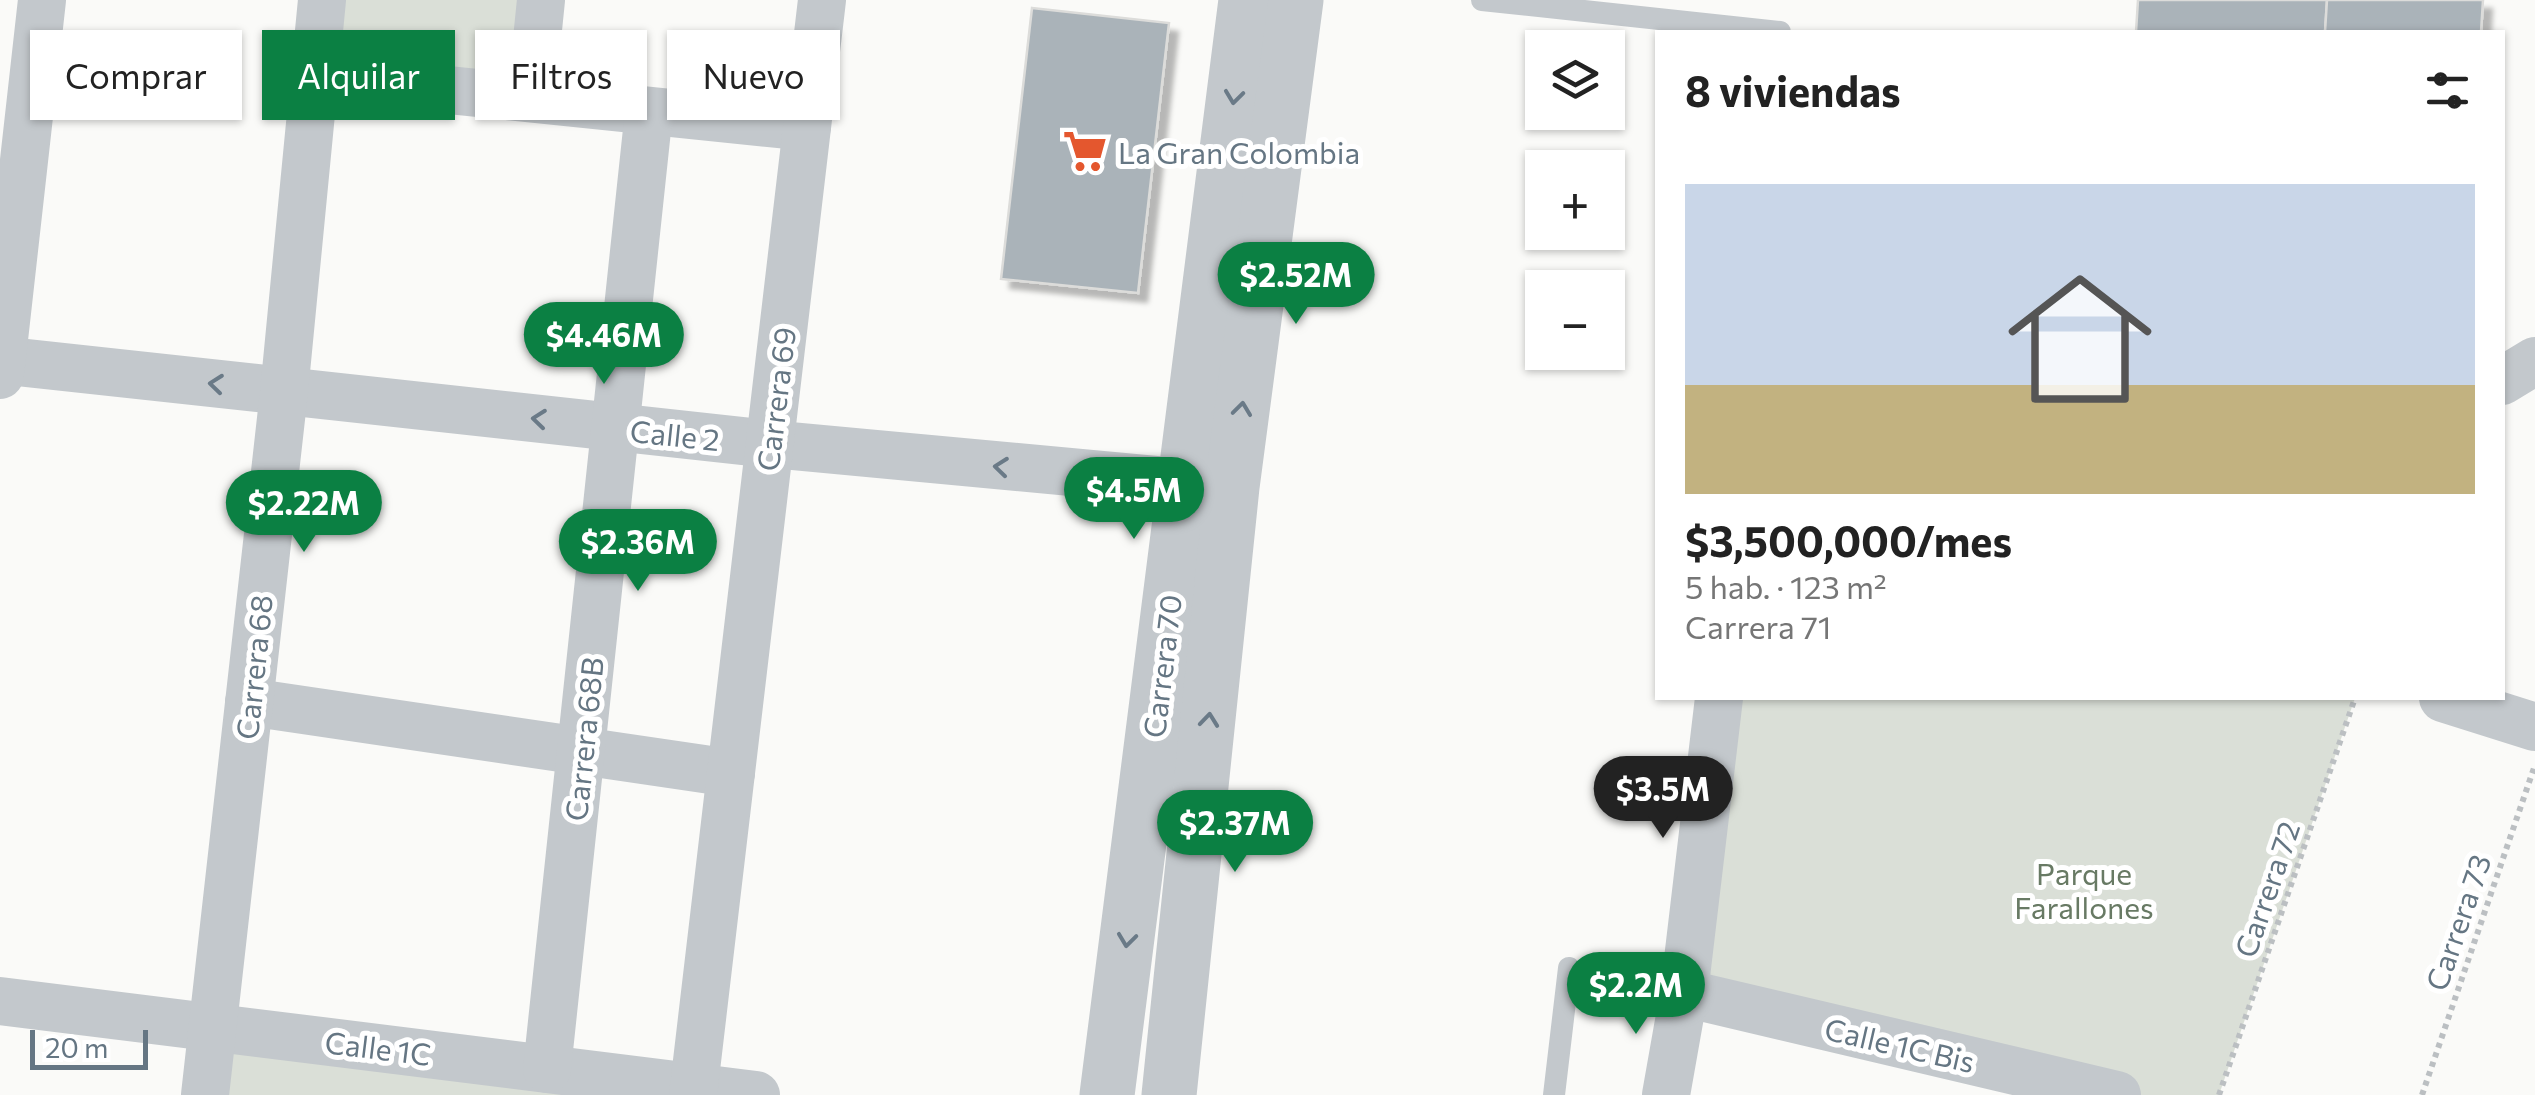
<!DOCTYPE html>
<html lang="es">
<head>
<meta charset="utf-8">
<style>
  :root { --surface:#fff; --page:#f6f6f6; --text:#222; --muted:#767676; --line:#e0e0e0; --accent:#0b8043 }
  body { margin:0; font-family:Commissioner,sans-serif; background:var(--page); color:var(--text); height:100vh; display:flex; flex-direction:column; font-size:38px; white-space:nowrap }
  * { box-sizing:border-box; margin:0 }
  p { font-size:32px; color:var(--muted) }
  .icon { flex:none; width:55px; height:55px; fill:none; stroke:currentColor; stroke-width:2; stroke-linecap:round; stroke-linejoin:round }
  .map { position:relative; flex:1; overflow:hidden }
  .panel { position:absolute; left:1655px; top:30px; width:850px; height:670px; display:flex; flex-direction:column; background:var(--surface); border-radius:0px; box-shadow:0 2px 8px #0004 }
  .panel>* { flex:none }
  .banner { position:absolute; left:30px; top:30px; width:950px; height:90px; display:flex; gap:20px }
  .controls { position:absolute; left:1525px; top:30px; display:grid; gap:20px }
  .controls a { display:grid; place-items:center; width:100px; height:100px; border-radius:0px; background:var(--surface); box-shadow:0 2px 8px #0004; font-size:50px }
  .scale { position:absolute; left:30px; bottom:25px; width:118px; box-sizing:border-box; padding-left:10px; border:5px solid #657683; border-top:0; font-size:28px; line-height:35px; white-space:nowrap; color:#657683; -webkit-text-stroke:8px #fff; paint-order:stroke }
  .price { position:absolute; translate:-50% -85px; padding:0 22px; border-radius:35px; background:var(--accent); color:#fff; font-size:32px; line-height:65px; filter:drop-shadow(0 2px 5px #0008) }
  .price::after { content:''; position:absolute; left:50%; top:60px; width:30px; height:22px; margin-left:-15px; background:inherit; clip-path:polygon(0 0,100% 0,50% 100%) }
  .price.selected { background:#222; color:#fff }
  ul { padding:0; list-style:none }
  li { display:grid; align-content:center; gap:20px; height:530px; padding:0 30px }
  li+li { border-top:2px solid var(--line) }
  li span { display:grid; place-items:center; height:310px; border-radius:0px; color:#555 }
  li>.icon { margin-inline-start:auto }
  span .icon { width:180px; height:180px; fill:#fffc; stroke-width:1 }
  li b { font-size:42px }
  h2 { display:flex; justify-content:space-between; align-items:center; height:120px; padding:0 30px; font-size:42px }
  .chip { padding:0 35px; border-radius:0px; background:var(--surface); box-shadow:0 2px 8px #0004; font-size:35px; line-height:90px }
  .chip.selected { background:var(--accent); color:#fff }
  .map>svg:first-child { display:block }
  .green { fill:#dadfd7 }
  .building { fill:#aab3b9; stroke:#dcdcda; stroke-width:2.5; filter:url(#shadow) }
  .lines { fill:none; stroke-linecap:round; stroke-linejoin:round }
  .path { stroke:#bbbfc2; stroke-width:6; stroke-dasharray:5 5; stroke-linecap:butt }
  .service { stroke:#c3c8cc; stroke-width:22 }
  .minor { stroke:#c3c8cc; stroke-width:48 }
  .tertiary { stroke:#c3c8cc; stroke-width:55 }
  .oneway { stroke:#6a7a87 }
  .labels { text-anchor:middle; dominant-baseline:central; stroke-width:10; stroke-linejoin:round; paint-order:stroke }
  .poi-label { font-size:30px; fill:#657683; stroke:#fff; text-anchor:start }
  .street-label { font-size:30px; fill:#657683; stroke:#fff }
  .park-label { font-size:30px; fill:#687a64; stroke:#fff }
</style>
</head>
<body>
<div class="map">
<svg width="2535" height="1095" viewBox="0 0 2535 1095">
  <defs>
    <filter id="shadow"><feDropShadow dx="9" dy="9" stdDeviation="2.5" flood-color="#0004"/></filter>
  </defs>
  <rect width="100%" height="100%" fill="#fafaf8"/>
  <g class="green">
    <path d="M322 0H541L530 98 314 76Z"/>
    <path d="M1719 698H2355L2219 1095H2117L1684 993Z"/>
    <path d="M212 1026 693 1095H205Z"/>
  </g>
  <g class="building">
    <path d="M2138 0H2327L2325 32H2136Z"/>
    <path d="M2327 0H2483L2481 32H2325Z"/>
    <path d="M1032 8 1169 23 1138 293 1001 279Z"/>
  </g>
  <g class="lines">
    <g class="path">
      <path d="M2219 1095 2355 698"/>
      <path d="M2422 1095 2535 765"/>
    </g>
    <g class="service">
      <path d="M1482 0 1780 32"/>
      <path d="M1554 1095 1569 968"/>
    </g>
    <g class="minor">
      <path d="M314 76 807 127"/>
      <path d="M531 98 541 0"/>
      <path d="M0 360 770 444 1220 486"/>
      <path d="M0 375 42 0"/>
      <path d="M2502 381 2535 361"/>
      <path d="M2443 698 2535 727"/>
      <path d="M249 702 731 773"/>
      <path d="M1684 993 2117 1095"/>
      <path d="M0 1001 756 1095"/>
      <path d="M547 1069 649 111"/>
      <path d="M205 1095 284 392 322 0"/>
      <path d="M693 1095 822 0"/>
      <path d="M1666 1095 1684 993 1719 698"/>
    </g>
    <g class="tertiary">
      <path d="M1107 1095 1246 0"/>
      <path d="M1169 1095 1232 487 1296 0"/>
    </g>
  </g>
  <defs><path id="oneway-chevron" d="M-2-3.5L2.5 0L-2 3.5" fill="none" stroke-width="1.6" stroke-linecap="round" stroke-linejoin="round" transform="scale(2.5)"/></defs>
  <g class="oneway">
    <use href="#oneway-chevron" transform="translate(1234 97) rotate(97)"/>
    <use href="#oneway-chevron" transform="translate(216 384) rotate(-174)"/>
    <use href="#oneway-chevron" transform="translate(1242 409) rotate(-83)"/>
    <use href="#oneway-chevron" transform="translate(539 419) rotate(-174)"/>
    <use href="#oneway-chevron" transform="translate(1001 467) rotate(-174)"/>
    <use href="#oneway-chevron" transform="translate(1209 720) rotate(-84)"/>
    <use href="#oneway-chevron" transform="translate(1127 940) rotate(97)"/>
  </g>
  <defs>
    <g id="supermarket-bare" transform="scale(3.45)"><path d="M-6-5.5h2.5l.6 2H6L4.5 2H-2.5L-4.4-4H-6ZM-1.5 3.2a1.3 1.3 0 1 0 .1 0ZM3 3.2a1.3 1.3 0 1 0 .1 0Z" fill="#e4572e" stroke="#fff" stroke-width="2.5" paint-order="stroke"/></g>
  </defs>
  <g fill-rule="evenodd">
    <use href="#supermarket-bare" x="1085" y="151"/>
  </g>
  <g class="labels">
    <g class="poi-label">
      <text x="1118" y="151">La Gran Colombia</text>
    </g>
    <g class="street-label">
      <text transform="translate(775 399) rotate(-83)">Carrera 69</text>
      <text transform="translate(675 434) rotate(6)">Calle 2</text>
      <text transform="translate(1161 666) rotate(-83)">Carrera 70</text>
      <text transform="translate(253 667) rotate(-84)">Carrera 68</text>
      <text transform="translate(583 739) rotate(-84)">Carrera 68B</text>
      <text transform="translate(2266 889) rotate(-71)">Carrera 72</text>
      <text transform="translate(2457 922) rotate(-71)">Carrera 73</text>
      <text transform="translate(1900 1044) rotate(13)">Calle 1C Bis</text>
      <text transform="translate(378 1047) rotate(7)">Calle 1C</text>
    </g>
    <g class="park-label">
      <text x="2084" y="872">Parque<tspan x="2084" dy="34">Farallones</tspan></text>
    </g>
  </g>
</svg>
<div class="controls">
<a><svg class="icon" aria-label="layers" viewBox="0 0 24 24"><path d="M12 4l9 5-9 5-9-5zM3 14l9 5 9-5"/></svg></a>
<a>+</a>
<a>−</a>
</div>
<div class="scale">20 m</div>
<b class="price" style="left:1296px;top:327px">$2.52M</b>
<b class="price" style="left:604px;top:387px">$4.46M</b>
<b class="price" style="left:1134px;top:542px">$4.5M</b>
<b class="price" style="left:304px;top:555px">$2.22M</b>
<b class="price" style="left:638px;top:594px">$2.36M</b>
<b class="price selected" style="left:1663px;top:841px">$3.5M</b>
<b class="price" style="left:1235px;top:875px">$2.37M</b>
<b class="price" style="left:1636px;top:1037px">$2.2M</b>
<div class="banner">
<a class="chip">Comprar</a>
<a class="chip selected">Alquilar</a>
<a class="chip">Filtros</a>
<a class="chip">Nuevo</a>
</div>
<section class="panel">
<h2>8 viviendas<svg class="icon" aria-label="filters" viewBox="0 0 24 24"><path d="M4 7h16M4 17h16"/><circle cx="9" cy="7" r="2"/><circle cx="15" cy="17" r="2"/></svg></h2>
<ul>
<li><span style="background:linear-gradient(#c9d6e8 65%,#c2b280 0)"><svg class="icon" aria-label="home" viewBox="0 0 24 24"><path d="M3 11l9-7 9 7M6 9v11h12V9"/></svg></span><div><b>$3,500,000/mes</b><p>5 hab. · 123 m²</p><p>Carrera 71</p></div></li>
</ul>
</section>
</div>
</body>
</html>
